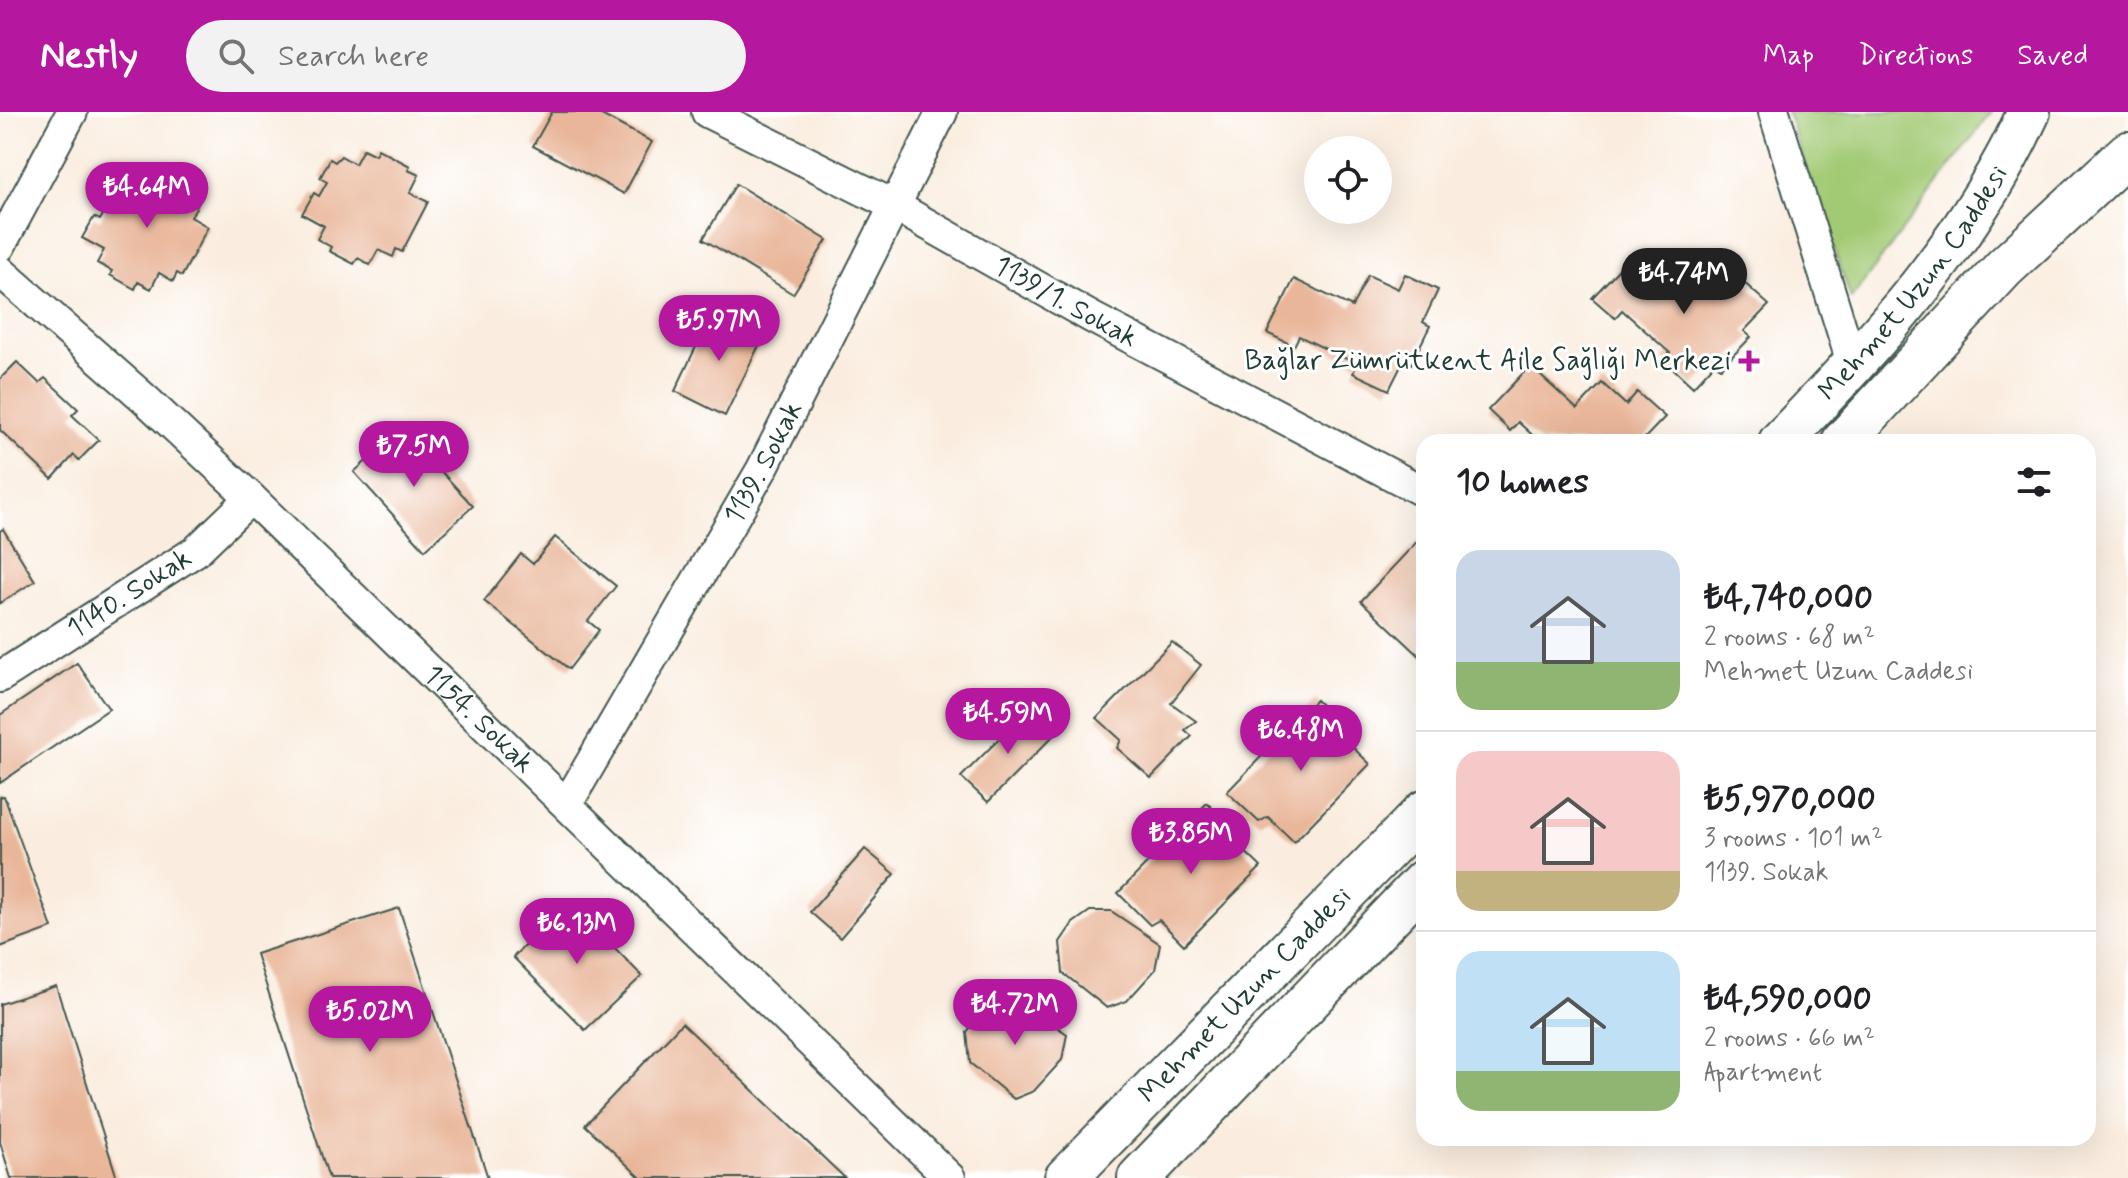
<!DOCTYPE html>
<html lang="en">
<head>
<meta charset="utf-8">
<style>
  :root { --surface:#fff; --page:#f2f2f2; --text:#202124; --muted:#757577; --line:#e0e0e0; --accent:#b5179e }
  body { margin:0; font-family:Mynerve,sans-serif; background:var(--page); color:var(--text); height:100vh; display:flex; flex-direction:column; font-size:30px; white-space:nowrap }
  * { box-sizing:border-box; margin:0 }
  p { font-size:26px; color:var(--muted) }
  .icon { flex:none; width:44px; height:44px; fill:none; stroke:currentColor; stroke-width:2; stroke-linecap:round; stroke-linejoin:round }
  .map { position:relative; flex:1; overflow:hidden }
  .side { position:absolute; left:1416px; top:322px; width:680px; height:712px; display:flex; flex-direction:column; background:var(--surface); border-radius:24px; box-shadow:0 8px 32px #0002 }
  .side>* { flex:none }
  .tools { position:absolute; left:1304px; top:24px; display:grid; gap:16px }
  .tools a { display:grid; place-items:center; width:88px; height:88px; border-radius:50%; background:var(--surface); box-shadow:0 8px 32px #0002; font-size:40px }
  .price { position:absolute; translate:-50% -68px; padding:0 18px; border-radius:28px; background:var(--accent); color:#fff; font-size:26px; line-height:52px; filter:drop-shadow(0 2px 4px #0008) }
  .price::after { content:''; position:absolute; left:50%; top:48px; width:24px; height:18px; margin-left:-12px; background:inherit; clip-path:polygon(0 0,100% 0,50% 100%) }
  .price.current { background:#222; color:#fff }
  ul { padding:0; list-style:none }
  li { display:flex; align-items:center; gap:24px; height:200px; padding:0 40px }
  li+li { border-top:2px solid var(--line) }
  li span { display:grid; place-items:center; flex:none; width:224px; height:160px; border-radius:24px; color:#555 }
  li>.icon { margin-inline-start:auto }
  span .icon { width:96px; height:96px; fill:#fffc; stroke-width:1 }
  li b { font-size:34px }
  h2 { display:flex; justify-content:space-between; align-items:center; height:96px; padding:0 40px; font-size:34px }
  header { display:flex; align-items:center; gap:48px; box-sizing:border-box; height:112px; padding:0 40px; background:var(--accent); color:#fff }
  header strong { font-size:38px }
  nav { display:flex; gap:44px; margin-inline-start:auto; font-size:28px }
  .search { width:560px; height:72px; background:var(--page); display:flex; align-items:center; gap:20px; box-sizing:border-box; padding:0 28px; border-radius:44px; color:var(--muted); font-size:30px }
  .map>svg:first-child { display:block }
  .green { fill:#a2ca75; stroke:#608454; stroke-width:2 }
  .building { fill:#e9b699 }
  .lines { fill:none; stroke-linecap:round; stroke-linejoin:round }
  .street-casing { stroke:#40574e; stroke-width:34 }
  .secondary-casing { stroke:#40574e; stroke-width:46 }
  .street { stroke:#fff; stroke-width:30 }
  .secondary { stroke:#fff; stroke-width:42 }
  .poi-dot { fill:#b5179e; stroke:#fff; stroke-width:3 }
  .labels { text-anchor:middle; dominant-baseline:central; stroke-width:6; stroke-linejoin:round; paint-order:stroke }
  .street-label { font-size:28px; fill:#1f3d34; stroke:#fff }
  .poi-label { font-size:28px; fill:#1f3d34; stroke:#fff; text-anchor:end }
</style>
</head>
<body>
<header>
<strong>Nestly</strong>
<div class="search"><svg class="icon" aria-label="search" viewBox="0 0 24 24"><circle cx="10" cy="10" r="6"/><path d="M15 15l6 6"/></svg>Search here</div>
<nav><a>Map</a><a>Directions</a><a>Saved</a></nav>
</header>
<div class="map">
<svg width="2128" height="1066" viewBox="0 0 2128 1066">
  <rect width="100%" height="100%" fill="#fff"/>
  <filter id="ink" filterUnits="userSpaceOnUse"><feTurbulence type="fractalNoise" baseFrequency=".0125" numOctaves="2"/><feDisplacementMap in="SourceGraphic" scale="16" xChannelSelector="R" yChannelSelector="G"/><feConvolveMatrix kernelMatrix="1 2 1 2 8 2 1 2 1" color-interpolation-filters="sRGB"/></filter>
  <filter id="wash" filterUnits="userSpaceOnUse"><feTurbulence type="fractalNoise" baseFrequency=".006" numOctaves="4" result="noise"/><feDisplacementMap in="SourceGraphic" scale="32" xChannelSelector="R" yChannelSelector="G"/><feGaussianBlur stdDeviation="1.8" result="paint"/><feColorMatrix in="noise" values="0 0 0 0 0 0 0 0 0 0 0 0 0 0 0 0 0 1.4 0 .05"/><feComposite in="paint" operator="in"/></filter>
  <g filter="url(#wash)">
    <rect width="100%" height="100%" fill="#faeddf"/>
    <path class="green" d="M1787 0H1991L1851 187Z"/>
    <g id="blocks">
      <g class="building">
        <path d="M552 0H596L652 30 624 82 533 34Z"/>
        <path d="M363 37 375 43 378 37 410 54 408 58 419 63 410 81 428 90 402 140 396 137 393 145 378 138 370 153 358 146 354 152 329 139 331 135 317 127 324 114 302 102 314 81 319 84 327 70 320 66 330 47 335 50 341 44 355 52Z"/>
        <path d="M143 61 156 68 159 61 191 78 188 82 200 88 191 105 208 115 182 164 177 161 173 169 159 161 151 177 138 170 135 177 110 163 112 159 97 151 104 138 82 126 94 105 100 108 108 94 100 90 110 71 116 74 122 68 136 75Z"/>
        <path d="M736 72 827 128 793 182 703 127Z"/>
        <path d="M1633 142 1681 185 1706 159 1730 181 1741 168 1769 193 1744 219 1751 225 1721 256 1714 252 1693 275 1664 248 1670 241 1622 198 1615 206 1592 186Z"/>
        <path d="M1405 162 1438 178 1423 210 1430 214 1411 252 1403 250 1389 278 1353 261 1357 252 1299 224 1294 234 1267 221 1294 167 1352 195 1368 163 1398 177Z"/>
        <path d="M713 199 764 223 725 304 675 279Z"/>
        <path d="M17 250 39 271 45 266 78 297 72 303 99 328 79 348 74 343 52 367 0 318V267Z"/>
        <path d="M1530 254 1577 297 1602 271 1626 293 1637 280 1665 305 1641 330H1540L1518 310 1510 319 1488 298Z"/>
        <path d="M402 317 473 394 425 438 354 360Z"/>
        <path d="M3 417 35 469 0 491V419Z"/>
        <path d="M1424 422V548L1361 489Z"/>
        <path d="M555 425 616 474 588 509 599 518 569 557 484 489 521 442 533 452Z"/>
        <path d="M1172 530 1201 553 1171 591 1196 609 1185 618 1192 624 1151 666 1117 636 1121 628 1097 606Z"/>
        <path d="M77 551 109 597 0 671V603Z"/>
        <path d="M1316 588 1351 622 1345 628 1370 652 1294 730 1268 705 1259 710 1227 680Z"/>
        <path d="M1029 597 1055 622 988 690 961 665Z"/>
        <path d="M4 684 52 816 0 835V685Z"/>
        <path d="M1207 691 1242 725 1236 731 1261 755 1184 833 1159 808 1150 813 1118 781Z"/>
        <path d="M865 737 895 762 840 826 810 800Z"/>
        <path d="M570 790 642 864 585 918 513 845Z"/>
        <path d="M399 796 488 1066H329L256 842Z"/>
        <path d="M1090 799H1111L1160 832 1155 858 1127 889 1107 896 1063 861 1060 830 1073 811Z"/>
        <path d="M56 874 117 1066H11L0 1030V892Z"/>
        <path d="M997 889H1019L1067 922 1062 948 1034 979 1014 987 970 951 967 920 981 901Z"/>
        <path d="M682 911 845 1066H641L585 1013Z"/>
      </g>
    </g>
  </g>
  <g filter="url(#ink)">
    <use href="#blocks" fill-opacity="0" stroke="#40574e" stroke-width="2"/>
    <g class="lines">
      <g class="street-casing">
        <g id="street">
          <path id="s1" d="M707 0 895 94 1091 205 1424 380"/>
          <path d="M1774 0 1853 254"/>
          <path d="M0 134 72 0"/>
          <path id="s2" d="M0 159 145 287 251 386 950 1066"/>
          <path id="s3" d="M0 565 196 439 251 386"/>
          <path id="s4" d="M567 692 762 357 942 0"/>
        </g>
      </g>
      <g class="secondary-casing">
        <g id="secondary">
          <path id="s5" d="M1780 330C1876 231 1972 127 2029 0"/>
          <path d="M1843 330 2004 156 2128 41"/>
          <path id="s6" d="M1066 1066 1424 700"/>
          <path d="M1139 1066 1424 769"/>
        </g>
      </g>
      <use href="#street" class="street"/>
      <use href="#secondary" class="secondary"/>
    </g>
  </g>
  <path class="poi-dot" d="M1745 237h8v8h8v8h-8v8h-8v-8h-8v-8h8z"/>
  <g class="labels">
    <g class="street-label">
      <text stroke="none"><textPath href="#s5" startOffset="208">Mehmet Uzun Caddesi</textPath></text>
      <text stroke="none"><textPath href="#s1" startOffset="406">1139/1. Sokak</textPath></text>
      <text stroke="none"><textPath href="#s4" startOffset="394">1139. Sokak</textPath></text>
      <text stroke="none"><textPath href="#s3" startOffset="154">1140. Sokak</textPath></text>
      <text stroke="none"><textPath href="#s2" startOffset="656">1154. Sokak</textPath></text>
      <text stroke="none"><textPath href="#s6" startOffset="256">Mehmet Uzun Caddesi</textPath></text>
    </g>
    <g class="poi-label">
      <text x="1731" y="249">Bağlar Zümrütkent Aile Sağlığı Merkezi</text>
    </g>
  </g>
</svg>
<div class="tools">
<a><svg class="icon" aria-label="locate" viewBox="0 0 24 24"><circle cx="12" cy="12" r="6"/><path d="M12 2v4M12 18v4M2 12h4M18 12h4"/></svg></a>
</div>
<b class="price" style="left:147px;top:118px">₺4.64M</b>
<b class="price current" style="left:1684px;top:204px">₺4.74M</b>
<b class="price" style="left:719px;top:251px">₺5.97M</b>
<b class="price" style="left:414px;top:377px">₺7.5M</b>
<b class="price" style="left:1008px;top:644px">₺4.59M</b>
<b class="price" style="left:1301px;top:661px">₺6.48M</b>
<b class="price" style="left:1191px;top:764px">₺3.85M</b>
<b class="price" style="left:577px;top:854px">₺6.13M</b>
<b class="price" style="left:1015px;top:935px">₺4.72M</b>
<b class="price" style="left:370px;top:942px">₺5.02M</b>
<section class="side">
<h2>10 homes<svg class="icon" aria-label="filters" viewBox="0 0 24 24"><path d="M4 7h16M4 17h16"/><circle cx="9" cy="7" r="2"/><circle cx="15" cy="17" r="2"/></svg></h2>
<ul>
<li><span style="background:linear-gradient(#c9d6e8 70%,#8fb573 0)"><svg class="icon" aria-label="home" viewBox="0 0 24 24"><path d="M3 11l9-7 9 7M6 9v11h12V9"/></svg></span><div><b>₺4,740,000</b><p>2 rooms · 68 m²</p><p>Mehmet Uzun Caddesi</p></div></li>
<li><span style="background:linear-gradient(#f6c9c9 75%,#c2b280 0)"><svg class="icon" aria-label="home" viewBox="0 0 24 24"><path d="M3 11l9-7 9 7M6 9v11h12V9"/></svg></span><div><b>₺5,970,000</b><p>3 rooms · 101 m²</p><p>1139. Sokak</p></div></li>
<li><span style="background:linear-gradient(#bfe0f5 75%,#8fb573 0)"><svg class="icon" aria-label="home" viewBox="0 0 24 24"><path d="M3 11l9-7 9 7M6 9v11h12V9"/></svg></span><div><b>₺4,590,000</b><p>2 rooms · 66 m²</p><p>Apartment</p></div></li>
</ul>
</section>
</div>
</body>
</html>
